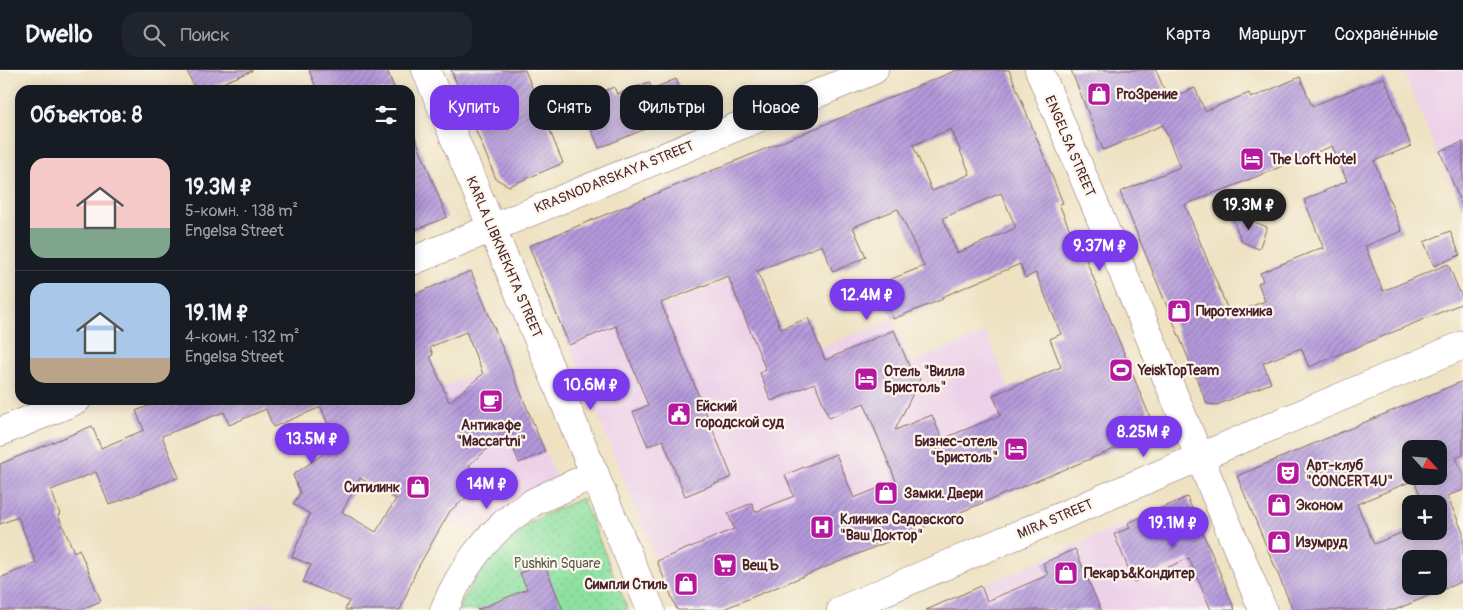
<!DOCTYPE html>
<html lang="ru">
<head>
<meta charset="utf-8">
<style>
  :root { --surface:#171b24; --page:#20242c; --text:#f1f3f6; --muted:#9ea1a6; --line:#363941; --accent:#7c3aed }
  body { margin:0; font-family:Pangolin,sans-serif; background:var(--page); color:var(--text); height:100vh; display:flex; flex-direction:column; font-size:19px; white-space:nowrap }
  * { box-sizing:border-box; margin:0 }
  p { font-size:16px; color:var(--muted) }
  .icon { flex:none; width:28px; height:28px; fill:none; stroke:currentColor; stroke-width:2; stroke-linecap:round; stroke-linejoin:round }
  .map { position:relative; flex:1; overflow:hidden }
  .side { position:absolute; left:15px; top:15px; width:400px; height:320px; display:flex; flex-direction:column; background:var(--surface); border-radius:15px; box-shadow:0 2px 12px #0003 }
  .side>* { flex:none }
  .hud { position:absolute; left:430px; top:15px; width:475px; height:45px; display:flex; gap:10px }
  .needle { width:32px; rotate:116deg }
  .tools { position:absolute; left:1402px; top:370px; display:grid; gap:10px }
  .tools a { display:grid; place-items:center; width:45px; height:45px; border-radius:10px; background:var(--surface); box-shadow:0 2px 12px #0003; font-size:25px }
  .price { position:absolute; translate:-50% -42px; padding:0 11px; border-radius:18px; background:var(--accent); color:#fff; font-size:16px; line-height:32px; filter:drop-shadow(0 1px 2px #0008) }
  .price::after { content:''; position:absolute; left:50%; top:30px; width:15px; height:11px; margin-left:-8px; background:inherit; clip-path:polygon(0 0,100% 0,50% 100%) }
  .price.current { background:#222; color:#fff }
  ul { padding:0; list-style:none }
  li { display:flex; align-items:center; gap:15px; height:125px; padding:0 15px }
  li+li { border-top:1px solid var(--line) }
  li span { display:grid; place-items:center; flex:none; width:140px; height:100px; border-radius:15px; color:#555 }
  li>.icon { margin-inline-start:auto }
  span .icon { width:60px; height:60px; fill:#fffc; stroke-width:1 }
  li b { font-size:21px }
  h2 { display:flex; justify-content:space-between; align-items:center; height:60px; padding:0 15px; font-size:21px }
  .chip { padding:0 18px; border-radius:15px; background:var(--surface); box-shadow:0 2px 12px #0003; font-size:18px; line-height:45px }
  .chip.current { background:var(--accent); color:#fff }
  header { display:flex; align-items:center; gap:30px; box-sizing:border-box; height:70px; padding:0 25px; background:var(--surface); border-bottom:1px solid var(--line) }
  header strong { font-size:24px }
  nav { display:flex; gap:28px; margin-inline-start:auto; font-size:18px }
  .search { width:350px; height:45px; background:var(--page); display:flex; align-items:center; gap:12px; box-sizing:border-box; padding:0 18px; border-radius:15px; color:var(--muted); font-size:19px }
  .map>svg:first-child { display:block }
  .built { fill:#edd1e9 }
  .park { fill:url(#park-dots); stroke:#6c8066 }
  .building { fill:url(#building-hatch); fill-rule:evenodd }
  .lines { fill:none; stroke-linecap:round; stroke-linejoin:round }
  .minor-casing { stroke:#836360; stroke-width:29 }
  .minor { stroke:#fff; stroke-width:28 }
  .labels { text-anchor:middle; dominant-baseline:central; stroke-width:4.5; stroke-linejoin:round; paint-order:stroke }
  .poi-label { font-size:14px; font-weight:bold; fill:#4a1f2b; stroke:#fbf7ec; text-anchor:start }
  .street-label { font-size:14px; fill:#4a1f2b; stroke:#fbf7ec }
  .park-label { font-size:14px; fill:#5e594e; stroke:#fbf7ec }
</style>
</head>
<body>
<header>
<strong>Dwello</strong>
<div class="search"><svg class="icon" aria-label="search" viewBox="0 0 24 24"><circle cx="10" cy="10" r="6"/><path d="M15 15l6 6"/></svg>Поиск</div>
<nav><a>Карта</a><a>Маршрут</a><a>Сохранённые</a></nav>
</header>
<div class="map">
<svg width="1463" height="540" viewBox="0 0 1463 540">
  <defs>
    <pattern id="park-dots" width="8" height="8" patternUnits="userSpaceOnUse" patternTransform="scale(1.25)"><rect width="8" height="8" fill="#8ee1a1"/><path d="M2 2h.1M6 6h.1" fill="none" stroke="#7cc18b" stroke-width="1.8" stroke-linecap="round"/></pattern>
    <pattern id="building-hatch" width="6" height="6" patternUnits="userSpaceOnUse" patternTransform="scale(1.25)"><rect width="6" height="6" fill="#b399db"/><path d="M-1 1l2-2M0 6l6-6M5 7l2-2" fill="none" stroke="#947cb2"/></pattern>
  </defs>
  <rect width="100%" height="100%" fill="#fbf7ec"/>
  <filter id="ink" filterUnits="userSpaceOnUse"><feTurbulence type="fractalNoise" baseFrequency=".02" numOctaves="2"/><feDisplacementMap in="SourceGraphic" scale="10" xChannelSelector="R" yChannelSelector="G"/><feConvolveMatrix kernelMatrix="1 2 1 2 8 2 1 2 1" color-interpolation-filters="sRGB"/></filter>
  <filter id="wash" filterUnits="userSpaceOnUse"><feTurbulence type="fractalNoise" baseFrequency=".0096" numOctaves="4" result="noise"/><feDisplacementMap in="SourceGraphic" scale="20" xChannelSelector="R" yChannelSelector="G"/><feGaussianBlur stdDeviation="1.12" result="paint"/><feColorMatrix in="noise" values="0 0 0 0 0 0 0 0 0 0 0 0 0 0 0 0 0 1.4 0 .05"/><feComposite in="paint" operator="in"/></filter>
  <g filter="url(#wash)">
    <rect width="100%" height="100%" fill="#eee2c2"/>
    <g class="built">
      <path d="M1403 0H1463V110L1450 115Z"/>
      <path d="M756 199 793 289 893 249 912 292 986 263 1009 319 1120 273 1156 362 721 540H677L569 275Z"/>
      <path d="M508 291 556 407 487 451 473 465 399 423 402 416 333 377 328 364Z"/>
      <path d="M1187 427 1235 540H926Z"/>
      <path d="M267 531 291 540H243Z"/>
    </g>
    <path class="park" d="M582 428 628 540H458C476 503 502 467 539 448 553 440 568 435 582 428Z"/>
    <g id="blocks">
      <g class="building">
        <path d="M187 0H252V1L205 20H195Z"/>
        <path d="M309 0H387L395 20H317Z"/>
        <path d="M451 0H525L563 93 509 116 496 109Z"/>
        <path d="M957 0H1009L1063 133 1059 134 1075 172 1078 170 1156 362 721 540H677L657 491 734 459 728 443 752 433 755 442 794 426 785 405 836 384 854 428 896 411 864 333 829 348 815 313 771 331 760 303 766 300 728 206 661 233 732 407 685 426 663 370 648 376 633 342 648 335 616 256 569 275 529 176ZM951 59 970 104 932 121 913 75ZM1001 123 1016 158 957 183 943 148ZM898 139 924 196 879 214 893 249 943 229 942 227 1020 194 1025 208 1036 203 1061 264 1050 269 1061 297 993 325 1001 345 942 369 932 345 895 360 920 309 911 300 894 260 825 290 808 248 781 259 757 201 822 175 833 202 866 187 853 157Z"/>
        <path d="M1071 0H1156L1168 29 1195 18 1205 41 1249 23 1251 28 1300 7 1312 36 1384 7 1411 76 1374 91 1402 161 1365 176 1383 221 1448 194 1463 230V233L1309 297 1301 278 1263 293 1271 313 1217 335 1207 334 1120 122 1180 97 1163 55 1103 80ZM1332 76 1347 111 1304 130 1324 179 1321 178 1260 203 1263 211 1258 213 1265 231 1230 245 1185 135 1221 120V121Z"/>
        <path d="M676 9 689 41 599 78 580 31 614 17 617 24 649 12 652 19Z"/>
        <path d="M411 57 447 147 410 162V58Z"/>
        <path d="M1463 72V136H1462L1440 81Z"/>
        <path d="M1230 142 1267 157 1259 179 1242 172Z"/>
        <path d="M1450 161 1460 185 1434 196 1424 172Z"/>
        <path d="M471 201 545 382 519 393 507 362 469 395 484 413 450 441 416 501 400 540H345L349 531 303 512 311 495 292 487 310 444 293 434 300 423 293 405 336 375 321 337 273 357 266 339 229 355 224 342 162 366 179 407 109 435 96 402 51 420 60 444 58 445 74 482 79 479 101 531 80 540H0V508L36 493 18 447 0 454V394L92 356 101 378 144 360 136 341 162 330H410V226ZM466 262 483 304 449 332 430 286 433 285 430 277ZM360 408 396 429 376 462 342 442Z"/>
        <path d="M1463 311V385L1456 388 1463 404V420L1447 426 1463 462V511L1395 540H1293L1237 406ZM1411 379H1439V406H1411ZM1414 410 1424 434H1439V461H1411V459L1374 474 1357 434ZM1411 489H1439V516H1411Z"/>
        <path d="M1187 427 1218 498 1235 540H1211L1189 488 1134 512 1114 464 1130 458 1128 453Z"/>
        <path d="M1075 479 1101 540H926L981 516 987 531 1048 505 1043 493Z"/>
        <path d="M544 493 563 540H477L527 519 520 503Z"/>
      </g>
    </g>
  </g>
  <g filter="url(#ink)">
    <use href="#blocks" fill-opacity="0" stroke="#836360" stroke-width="1"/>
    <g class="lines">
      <g class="minor-casing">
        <g id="minor">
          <path d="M426 0 651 540"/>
          <path d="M1039 0 1263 540"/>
          <path d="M410 192 874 0"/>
          <path d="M0 362 77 330"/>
          <path d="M444 540C461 498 490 459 529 435 536 430 545 427 553 423 567 417 581 410 595 404"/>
          <path d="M841 540 1463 275"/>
        </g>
      </g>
      <use href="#minor" class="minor"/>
    </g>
  </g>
  <defs>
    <g id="shop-square" transform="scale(1.25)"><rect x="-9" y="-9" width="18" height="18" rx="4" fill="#b5179e" stroke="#fbf7ec"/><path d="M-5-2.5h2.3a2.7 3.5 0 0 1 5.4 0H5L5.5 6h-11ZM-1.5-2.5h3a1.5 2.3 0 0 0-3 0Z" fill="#fff"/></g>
    <g id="hotel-square" transform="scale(1.25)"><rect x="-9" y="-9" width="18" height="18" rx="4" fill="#b5179e" stroke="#fbf7ec"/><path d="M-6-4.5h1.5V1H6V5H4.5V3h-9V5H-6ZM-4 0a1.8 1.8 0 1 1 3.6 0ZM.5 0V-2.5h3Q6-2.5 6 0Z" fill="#fff"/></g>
    <g id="stadium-square" transform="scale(1.25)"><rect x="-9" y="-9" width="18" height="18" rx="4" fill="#b5179e" stroke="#fbf7ec"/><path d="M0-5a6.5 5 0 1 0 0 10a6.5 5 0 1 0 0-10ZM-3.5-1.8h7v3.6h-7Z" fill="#fff"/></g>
    <g id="cafe-square" transform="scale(1.25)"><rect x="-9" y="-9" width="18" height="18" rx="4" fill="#b5179e" stroke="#fbf7ec"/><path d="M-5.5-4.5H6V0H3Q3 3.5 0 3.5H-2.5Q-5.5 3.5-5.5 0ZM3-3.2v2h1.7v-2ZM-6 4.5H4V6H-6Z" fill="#fff"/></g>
    <g id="civic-square" transform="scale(1.25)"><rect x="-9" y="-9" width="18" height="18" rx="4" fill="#b5179e" stroke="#fbf7ec"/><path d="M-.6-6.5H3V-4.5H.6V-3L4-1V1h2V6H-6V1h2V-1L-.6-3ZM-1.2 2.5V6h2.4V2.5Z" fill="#fff"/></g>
    <g id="theatre-square" transform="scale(1.25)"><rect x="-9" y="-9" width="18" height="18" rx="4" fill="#b5179e" stroke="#fbf7ec"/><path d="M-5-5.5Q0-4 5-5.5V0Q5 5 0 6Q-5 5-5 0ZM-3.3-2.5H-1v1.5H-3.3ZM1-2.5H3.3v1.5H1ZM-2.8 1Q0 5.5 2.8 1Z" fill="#fff"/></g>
    <g id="hospital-square" transform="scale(1.25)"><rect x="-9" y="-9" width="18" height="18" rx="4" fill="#b5179e" stroke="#fbf7ec"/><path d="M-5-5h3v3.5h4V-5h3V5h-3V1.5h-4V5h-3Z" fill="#fff"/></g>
    <g id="supermarket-square" transform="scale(1.25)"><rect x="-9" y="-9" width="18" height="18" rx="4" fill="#b5179e" stroke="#fbf7ec"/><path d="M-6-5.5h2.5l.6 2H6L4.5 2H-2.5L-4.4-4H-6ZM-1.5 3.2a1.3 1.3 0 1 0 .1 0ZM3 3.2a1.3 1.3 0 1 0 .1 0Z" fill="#fff"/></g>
  </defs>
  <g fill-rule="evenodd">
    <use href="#shop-square" x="1099" y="24"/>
    <use href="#hotel-square" x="1252" y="89"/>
    <use href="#shop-square" x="1179" y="241"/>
    <use href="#stadium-square" x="1121" y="300"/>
    <use href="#hotel-square" x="866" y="309"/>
    <use href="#cafe-square" x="491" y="331"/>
    <use href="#civic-square" x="679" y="344"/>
    <use href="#hotel-square" x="1016" y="379"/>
    <use href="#theatre-square" x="1288" y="403"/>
    <use href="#shop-square" x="418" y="417"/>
    <use href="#shop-square" x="886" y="423"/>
    <use href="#shop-square" x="1279" y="435"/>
    <use href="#hospital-square" x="822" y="457"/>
    <use href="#shop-square" x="1279" y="472"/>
    <use href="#supermarket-square" x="725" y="495"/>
    <use href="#shop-square" x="1066" y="503"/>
    <use href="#shop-square" x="686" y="514"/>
  </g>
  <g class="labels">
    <g class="poi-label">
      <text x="1116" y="24">ProЗрение</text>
      <text x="1270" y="89">The Loft Hotel</text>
      <text x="1196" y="241">Пиротехника</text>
      <text x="1138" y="300">YeiskTopTeam</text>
      <text x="884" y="301">Отель "Вилла<tspan x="884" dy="16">Бристоль"</tspan></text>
      <text x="696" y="336">Ейский<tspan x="696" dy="16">городской суд</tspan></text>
      <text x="491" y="355" text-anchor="middle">Антикафе<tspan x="491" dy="16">"Maccartni"</tspan></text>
      <text x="998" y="371" text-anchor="end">Бизнес-отель<tspan x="998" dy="16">"Бристоль"</tspan></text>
      <text x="1306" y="395">Арт-клуб<tspan x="1306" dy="16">"CONCERT4U"</tspan></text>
      <text x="400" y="417" text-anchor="end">Ситилинк</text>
      <text x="904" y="423">Замки. Двери</text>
      <text x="1296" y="435">Эконом</text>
      <text x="840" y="449">Клиника Садовского<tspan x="840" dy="16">"Ваш Доктор"</tspan></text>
      <text x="1296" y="472">Изумруд</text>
      <text x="742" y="495">ВещЪ</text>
      <text x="1084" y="503">Пекаръ&amp;Кондитер</text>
      <text x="668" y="514" text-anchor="end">Симпли Стиль</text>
    </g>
    <g class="street-label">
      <text transform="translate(1070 76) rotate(67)">ENGELSA STREET</text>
      <text transform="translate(614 107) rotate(-22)">KRASNODARSKAYA STREET</text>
      <text transform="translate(504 187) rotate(67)">KARLA LIBKNEKHTA STREET</text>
      <text transform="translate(1055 449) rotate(-23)">MIRA STREET</text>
    </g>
    <g class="park-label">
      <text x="557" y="493">Pushkin Square</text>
    </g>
  </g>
</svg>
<div class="tools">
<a><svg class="needle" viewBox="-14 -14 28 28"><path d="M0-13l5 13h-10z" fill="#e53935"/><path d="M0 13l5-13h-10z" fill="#9ea1a6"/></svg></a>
<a>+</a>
<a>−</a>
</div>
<b class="price current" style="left:1249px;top:161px">19.3M ₽</b>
<b class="price" style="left:1100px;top:202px">9.37M ₽</b>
<b class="price" style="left:867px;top:251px">12.4M ₽</b>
<b class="price" style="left:591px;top:341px">10.6M ₽</b>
<b class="price" style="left:1144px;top:388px">8.25M ₽</b>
<b class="price" style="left:312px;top:395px">13.5M ₽</b>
<b class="price" style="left:487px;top:440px">14M ₽</b>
<b class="price" style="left:1173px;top:479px">19.1M ₽</b>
<div class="hud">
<a class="chip current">Купить</a>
<a class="chip">Снять</a>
<a class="chip">Фильтры</a>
<a class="chip">Новое</a>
</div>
<section class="side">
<h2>Объектов: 8<svg class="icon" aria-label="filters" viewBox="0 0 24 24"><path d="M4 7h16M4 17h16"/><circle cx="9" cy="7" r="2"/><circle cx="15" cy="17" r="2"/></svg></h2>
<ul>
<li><span style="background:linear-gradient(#f6c9c9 70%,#7fa58c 0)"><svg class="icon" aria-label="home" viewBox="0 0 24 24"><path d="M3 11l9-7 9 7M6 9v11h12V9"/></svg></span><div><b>19.3M ₽</b><p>5-комн. · 138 m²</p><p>Engelsa Street</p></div></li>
<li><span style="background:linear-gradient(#a9c7e8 75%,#b9a48a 0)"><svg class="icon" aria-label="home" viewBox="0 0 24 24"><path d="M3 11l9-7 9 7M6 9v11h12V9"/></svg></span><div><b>19.1M ₽</b><p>4-комн. · 132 m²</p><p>Engelsa Street</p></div></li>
</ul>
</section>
</div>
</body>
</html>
